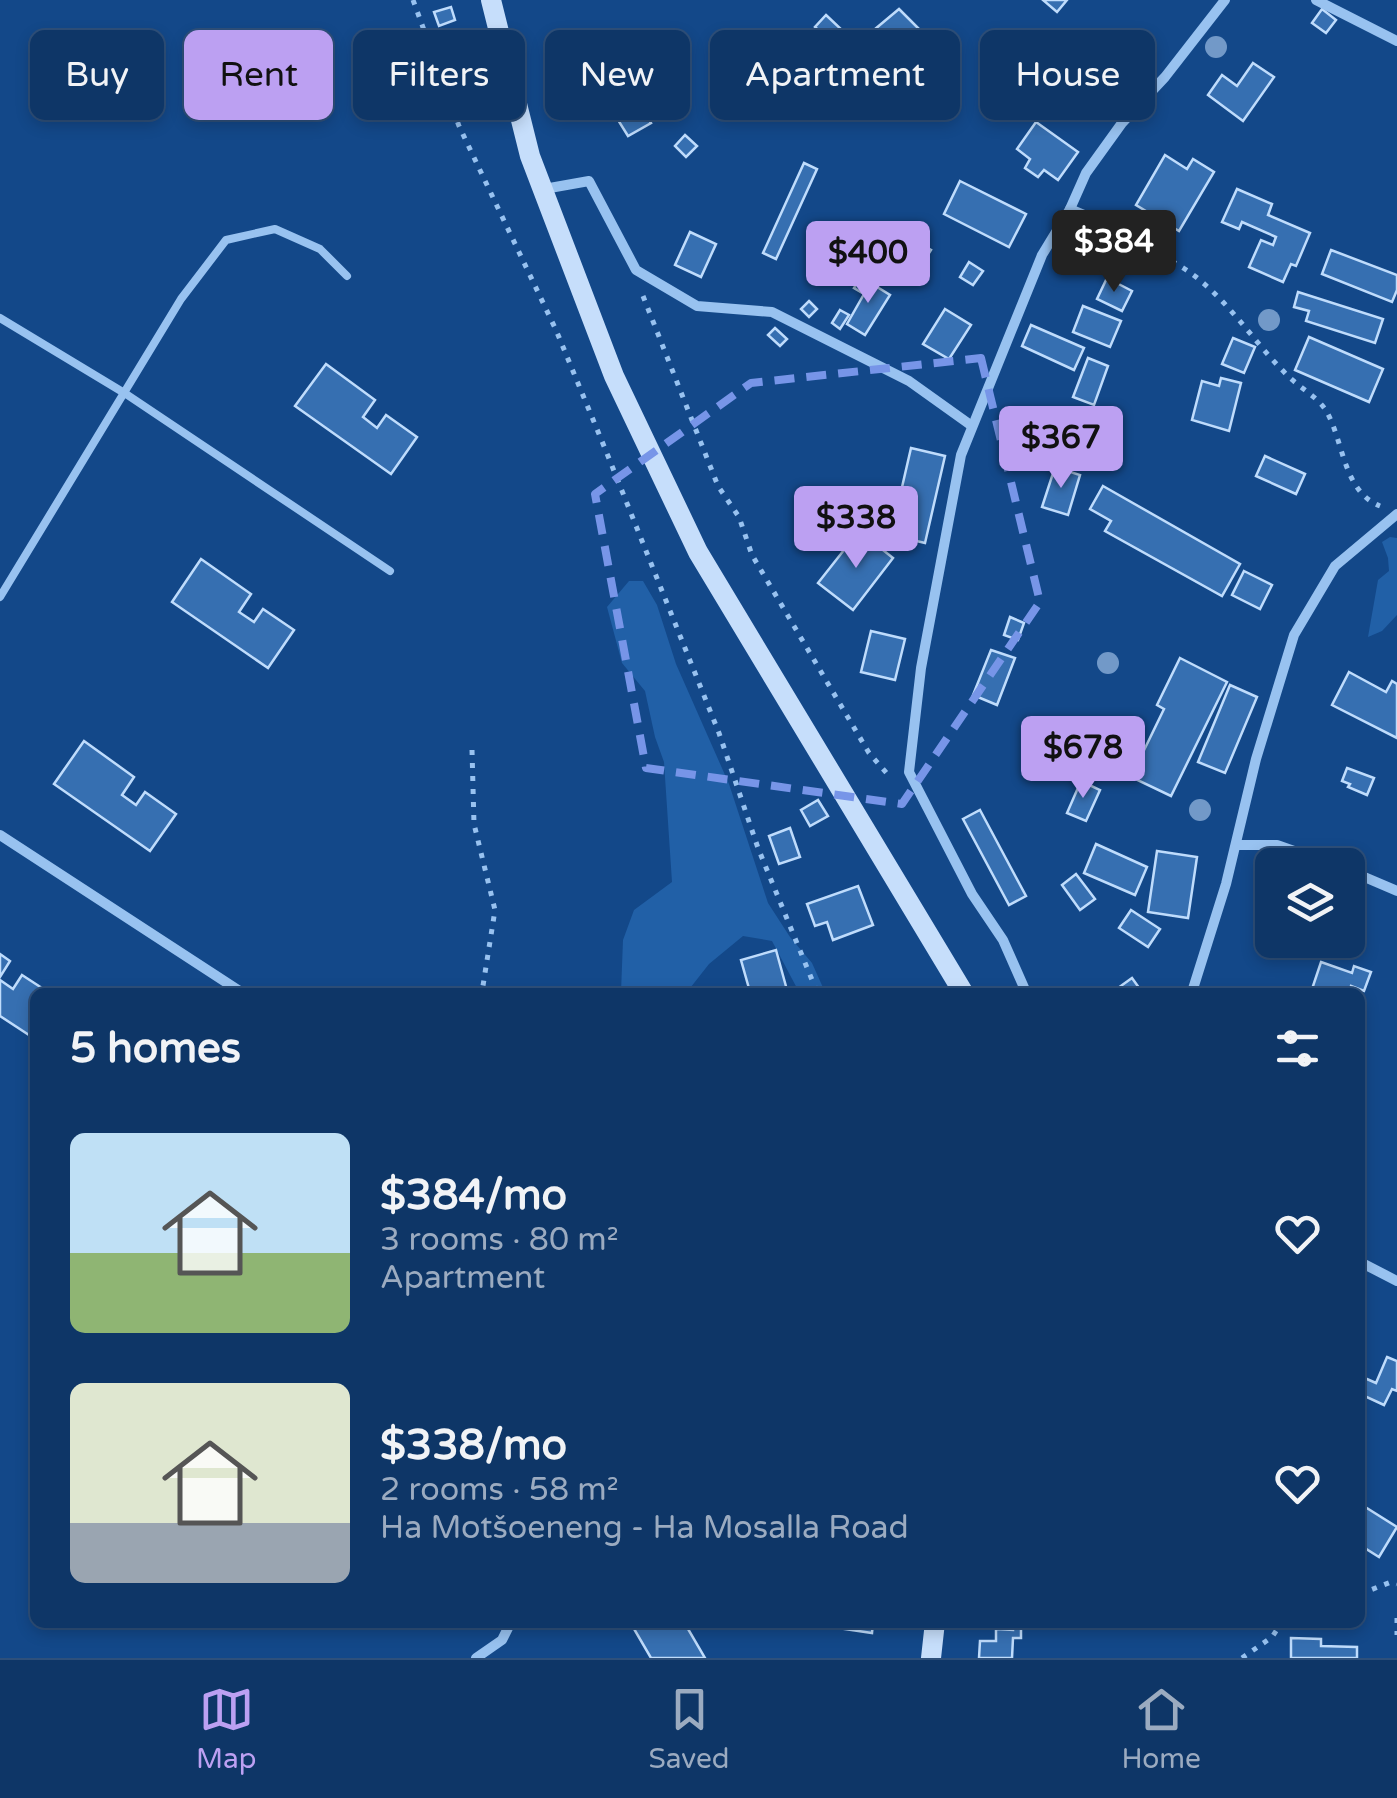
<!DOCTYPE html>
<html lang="en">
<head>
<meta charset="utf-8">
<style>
  :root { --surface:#0e3667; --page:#173e6d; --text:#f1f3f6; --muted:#9babc0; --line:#2e507b; --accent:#bca0f2 }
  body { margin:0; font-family:"Varela Round",sans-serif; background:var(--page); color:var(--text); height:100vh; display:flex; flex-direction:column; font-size:38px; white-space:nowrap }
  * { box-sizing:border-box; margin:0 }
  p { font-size:32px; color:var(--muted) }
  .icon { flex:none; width:55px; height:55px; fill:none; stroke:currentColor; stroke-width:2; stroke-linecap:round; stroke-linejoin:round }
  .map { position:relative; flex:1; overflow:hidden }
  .side { position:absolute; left:30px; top:988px; width:1335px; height:640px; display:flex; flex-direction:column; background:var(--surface); border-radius:15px; box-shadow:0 5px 15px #0003,0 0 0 2px var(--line) }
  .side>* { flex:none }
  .hud { position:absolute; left:30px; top:30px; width:1338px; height:90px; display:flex; gap:20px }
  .controls { position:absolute; left:1255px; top:848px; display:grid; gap:20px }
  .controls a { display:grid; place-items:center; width:110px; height:110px; border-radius:15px; background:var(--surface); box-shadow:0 5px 15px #0003,0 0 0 2px var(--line); font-size:50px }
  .price { position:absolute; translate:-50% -85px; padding:0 22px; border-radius:10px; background:var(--accent); color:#111; font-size:32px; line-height:65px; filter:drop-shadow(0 2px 5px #0008) }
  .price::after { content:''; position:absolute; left:50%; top:60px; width:30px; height:22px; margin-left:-15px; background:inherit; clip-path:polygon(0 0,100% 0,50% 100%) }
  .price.current { background:#222; color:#fff }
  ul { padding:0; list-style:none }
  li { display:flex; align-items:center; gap:30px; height:250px; padding:0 40px }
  li span { display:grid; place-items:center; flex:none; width:280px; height:200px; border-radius:15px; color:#555 }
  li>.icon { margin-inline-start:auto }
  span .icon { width:120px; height:120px; fill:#fffc; stroke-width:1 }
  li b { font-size:42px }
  h2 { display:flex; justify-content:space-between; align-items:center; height:120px; padding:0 40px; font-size:42px }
  .tag { padding:0 35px; border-radius:15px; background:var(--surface); box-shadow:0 5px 15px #0003,0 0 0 2px var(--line); font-size:35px; line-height:90px }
  .tag.current { background:var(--accent); color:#111 }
  .dock { display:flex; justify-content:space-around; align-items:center; height:140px; border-top:2px solid var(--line); background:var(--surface); font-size:28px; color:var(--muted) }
  .dock a { display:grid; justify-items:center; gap:5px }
  .dock .current { color:var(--accent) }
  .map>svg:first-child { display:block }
  .green { fill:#2160a7 }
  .building { fill:#366fb1; stroke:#bfdcfc; stroke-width:2.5 }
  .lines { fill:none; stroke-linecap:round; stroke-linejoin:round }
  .path { stroke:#98c2f0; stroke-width:5; stroke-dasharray:5 8; stroke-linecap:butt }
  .service { stroke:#98c2f0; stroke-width:8 }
  .minor { stroke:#98c2f0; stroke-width:10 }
  .secondary { stroke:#c6defb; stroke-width:20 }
  .tree { fill:#7299c8 }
  .marked { fill:none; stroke:#7795e8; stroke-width:8; stroke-dasharray:20 12; stroke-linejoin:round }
</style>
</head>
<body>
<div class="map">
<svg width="1397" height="1658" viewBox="0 0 1397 1658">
  <rect width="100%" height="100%" fill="#134889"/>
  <g class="green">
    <path d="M1390 537 1397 538V615L1382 631 1368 637 1378 580 1389 571 1388 558 1382 542Z"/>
    <path d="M629 581H643L657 605 676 664 729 784 768 903 790 937 812 963 825 992H799L772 941 743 936 709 964 687 992H621L623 940 634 910 672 882 664 762 655 737 645 691 622 663 607 607Z"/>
  </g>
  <g class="building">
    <path d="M1043 0H1067L1057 12Z"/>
    <path d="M451 7 455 20 439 26 434 12Z"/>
    <path d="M899 9 919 29 910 37 916 43 889 69 881 61 874 68 862 56 869 48 862 40Z"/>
    <path d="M1322 9 1336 20 1326 33 1312 23Z"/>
    <path d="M826 15 843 31 832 43 815 27Z"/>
    <path d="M1011 42 1025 56 1004 77 990 62Z"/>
    <path d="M1253 63 1274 77 1243 121 1208 95 1222 75 1237 86Z"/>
    <path d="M1071 72 1095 90 1082 107 1058 90Z"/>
    <path d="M1121 74 1132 79 1125 93 1115 87Z"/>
    <path d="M858 75 872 88 849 114 835 101Z"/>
    <path d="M735 89 747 100 733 116 721 106Z"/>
    <path d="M640 106 651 123 628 136 618 120Z"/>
    <path d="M1036 122 1078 152 1058 180 1044 170 1038 177 1025 168 1030 159 1017 149Z"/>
    <path d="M685 135 697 146 686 157 675 146Z"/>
    <path d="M1165 155 1187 169 1193 159 1214 172 1179 231 1136 205Z"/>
    <path d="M804 163 817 169 776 259 763 253Z"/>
    <path d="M960 181 1026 214 1009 247 944 214Z"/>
    <path d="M1237 189 1272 204 1268 215 1310 233 1296 266 1291 264 1283 282 1249 267 1261 240 1273 245 1276 237 1242 222 1239 229 1222 222Z"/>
    <path d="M690 232 716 244 701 277 675 265Z"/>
    <path d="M921 244 931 250 926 258 915 252Z"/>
    <path d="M894 245 908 253 902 263 888 255Z"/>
    <path d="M1331 250 1397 275V290L1392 302 1322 274Z"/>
    <path d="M969 262 983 271 973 285 960 277Z"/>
    <path d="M861 277 890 295 865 335 847 324 864 294 854 288Z"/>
    <path d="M1107 278 1132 291 1122 311 1097 299Z"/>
    <path d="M1298 292 1383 319 1375 343 1306 321 1309 311 1294 307Z"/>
    <path d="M809 301 817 309 809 317 801 309Z"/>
    <path d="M1083 306 1121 321 1110 347 1073 332Z"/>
    <path d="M945 309 971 325 949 359 923 344Z"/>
    <path d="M840 310 849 315 840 329 832 323Z"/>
    <path d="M1031 325 1084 348 1074 370 1022 346Z"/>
    <path d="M775 328 787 339 780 346 768 335Z"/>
    <path d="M1309 337 1383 369 1369 402 1295 370Z"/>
    <path d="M1233 338 1255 347 1244 373 1222 364Z"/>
    <path d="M1088 358 1108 366 1094 405 1073 397Z"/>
    <path d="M326 364 375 400 363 417 377 428 386 415 417 437 391 474 295 406Z"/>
    <path d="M1221 378 1241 383 1229 431 1192 420 1202 381 1219 386Z"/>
    <path d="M911 448 945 456 925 543 891 535Z"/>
    <path d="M1265 456 1305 474 1296 494 1256 476Z"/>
    <path d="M1055 467 1080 475 1068 515 1042 507Z"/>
    <path d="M1103 486 1240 564 1222 596 1105 531 1111 521 1090 509Z"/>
    <path d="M829 505 848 516 838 535 819 524Z"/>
    <path d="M859 531 893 558 853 610 818 583Z"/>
    <path d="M201 559 251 594 239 612 254 622 263 609 294 630 268 668 172 602Z"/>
    <path d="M1244 571 1272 585 1260 609 1232 595Z"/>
    <path d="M1010 617 1024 623 1018 640 1004 635Z"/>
    <path d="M871 631 905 639 895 680 861 672Z"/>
    <path d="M991 650 1015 658 997 705 973 695Z"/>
    <path d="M1180 658 1227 682 1171 796 1131 777 1164 709 1157 705Z"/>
    <path d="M1349 672 1386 692 1392 681 1397 684V738L1332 705Z"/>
    <path d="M1230 685 1257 697 1225 773 1198 762Z"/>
    <path d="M1072 722 1117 743 1101 777 1056 756Z"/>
    <path d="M84 741 134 777 122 795 136 805 145 792 176 814 150 851 54 784Z"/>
    <path d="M1347 768 1374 778 1367 795 1348 787 1350 784 1342 781Z"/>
    <path d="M1081 781 1100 790 1086 821 1067 813Z"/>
    <path d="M818 800 828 816 810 826 801 810Z"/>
    <path d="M980 810 1026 896 1009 905 963 819Z"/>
    <path d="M790 828 800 857 779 864 769 836Z"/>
    <path d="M1096 844 1147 867 1135 895 1084 873Z"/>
    <path d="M1157 851 1197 857 1188 918 1148 912Z"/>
    <path d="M1076 874 1095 899 1080 910 1062 885Z"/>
    <path d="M858 886 873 925 833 940 827 922 815 926 807 904Z"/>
    <path d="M1348 887 1355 889 1348 914Z"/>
    <path d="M1131 910 1160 929 1148 947 1119 928Z"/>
    <path d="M776 950 787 990 750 992 741 960Z"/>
    <path d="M0 954 10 961 0 977Z"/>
    <path d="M1321 962 1352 973 1354 966 1371 972 1364 991 1351 986 1349 992H1311Z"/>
    <path d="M22 975 48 992H35V1026L29 1035 0 1016V980L13 989Z"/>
    <path d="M1132 978 1142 992H1121L1118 988Z"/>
    <path d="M1387 1357 1397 1361V1391L1392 1389 1384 1405 1360 1394V1376L1376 1383Z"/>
    <path d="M1362 1505 1397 1527 1379 1557 1360 1545Z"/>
    <path d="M630 1622H684L705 1658H651Z"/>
    <path d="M824 1622H873L872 1633 824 1626Z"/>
    <path d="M1013 1623H1021V1638H1013L1012 1658H979L980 1641H996V1629L1013 1630Z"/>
    <path d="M1291 1638 1321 1639V1646L1357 1647V1658H1291Z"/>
  </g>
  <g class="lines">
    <g class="path">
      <path d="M413 0 459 126 556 330 606 451 719 733 758 848 817 992"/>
      <path d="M1138 241C1159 255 1183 265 1202 282 1234 309 1256 344 1285 373 1297 386 1315 395 1325 409 1344 439 1342 491 1380 506"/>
      <path d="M643 296 718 486 739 517 752 555 869 753 890 777"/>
      <path d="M472 750 474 824 495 910 482 992"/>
      <path d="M1360 1594 1391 1582 1397 1584"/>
      <path d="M1397 1618V1635"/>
      <path d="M1242 1658 1272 1637 1282 1622"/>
    </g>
    <g class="service">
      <path d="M0 318 126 394 390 571"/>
      <path d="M0 597 181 299 226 240 275 229 320 249 347 276"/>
    </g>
    <g class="minor">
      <path d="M1316 0 1397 41"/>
      <path d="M544 189 589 181 636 270 697 306 772 312 909 381 972 426"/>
      <path d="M1070 209 1125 232"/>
      <path d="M0 835 241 992"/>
      <path d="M1236 845H1277L1334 865"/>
      <path d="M1348 870 1397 891"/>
      <path d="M1026 992 1003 940 972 894 909 772 921 668 961 455 1042 255 1070 209 1086 173 1122 123 1165 77 1225 0"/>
      <path d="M1192 992 1226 884 1256 759 1294 635 1335 566 1397 514"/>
      <path d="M1360 1262 1397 1281"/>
      <path d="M476 1658 502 1640 511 1622"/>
    </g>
    <g class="secondary">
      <path d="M491 0 530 156 614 376 698 552 963 992"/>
      <path d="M931 1658 935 1622"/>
    </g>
  </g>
  <g class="tree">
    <circle cx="1216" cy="47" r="11"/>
    <circle cx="1269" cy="320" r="11"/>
    <circle cx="1108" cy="663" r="11"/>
    <circle cx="1123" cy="746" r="11"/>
    <circle cx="1200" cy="810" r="11"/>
  </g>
  <path class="marked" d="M981 358 1040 602 902 804 646 768 595 494 751 383Z"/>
</svg>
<div class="controls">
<a><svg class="icon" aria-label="layers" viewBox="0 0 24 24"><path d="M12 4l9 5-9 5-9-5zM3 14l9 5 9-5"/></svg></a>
</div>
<b class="price current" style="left:1114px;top:295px">$384</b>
<b class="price" style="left:868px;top:306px">$400</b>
<b class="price" style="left:1061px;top:491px">$367</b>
<b class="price" style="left:856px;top:571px">$338</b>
<b class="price" style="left:1083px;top:801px">$678</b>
<div class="hud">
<a class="tag">Buy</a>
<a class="tag current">Rent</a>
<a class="tag">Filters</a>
<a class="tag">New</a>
<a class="tag">Apartment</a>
<a class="tag">House</a>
</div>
<section class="side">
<h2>5 homes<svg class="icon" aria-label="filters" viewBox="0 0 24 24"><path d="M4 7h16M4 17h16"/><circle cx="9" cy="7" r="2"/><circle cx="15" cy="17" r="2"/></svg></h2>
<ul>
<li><span style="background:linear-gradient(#bfe0f5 60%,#8fb573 0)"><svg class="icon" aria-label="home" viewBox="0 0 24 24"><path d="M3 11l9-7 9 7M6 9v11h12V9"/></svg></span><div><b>$384/mo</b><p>3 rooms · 80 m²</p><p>Apartment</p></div><svg class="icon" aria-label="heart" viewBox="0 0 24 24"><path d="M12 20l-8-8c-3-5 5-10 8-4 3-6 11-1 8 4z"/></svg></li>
<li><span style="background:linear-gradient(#dfe7d0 70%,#9aa5b1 0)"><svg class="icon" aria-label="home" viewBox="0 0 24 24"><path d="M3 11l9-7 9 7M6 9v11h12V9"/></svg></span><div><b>$338/mo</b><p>2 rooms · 58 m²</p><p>Ha Motšoeneng - Ha Mosalla Road</p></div><svg class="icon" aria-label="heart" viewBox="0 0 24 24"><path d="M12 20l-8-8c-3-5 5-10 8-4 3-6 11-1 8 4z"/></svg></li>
</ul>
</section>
</div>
<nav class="dock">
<a class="current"><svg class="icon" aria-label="map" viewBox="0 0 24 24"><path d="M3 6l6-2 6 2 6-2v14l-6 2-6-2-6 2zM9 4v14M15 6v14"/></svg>Map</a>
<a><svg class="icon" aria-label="saved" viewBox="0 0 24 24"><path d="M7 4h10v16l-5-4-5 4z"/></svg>Saved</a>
<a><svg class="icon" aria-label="home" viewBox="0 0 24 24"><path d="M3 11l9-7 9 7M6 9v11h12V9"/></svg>Home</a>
</nav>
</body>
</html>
